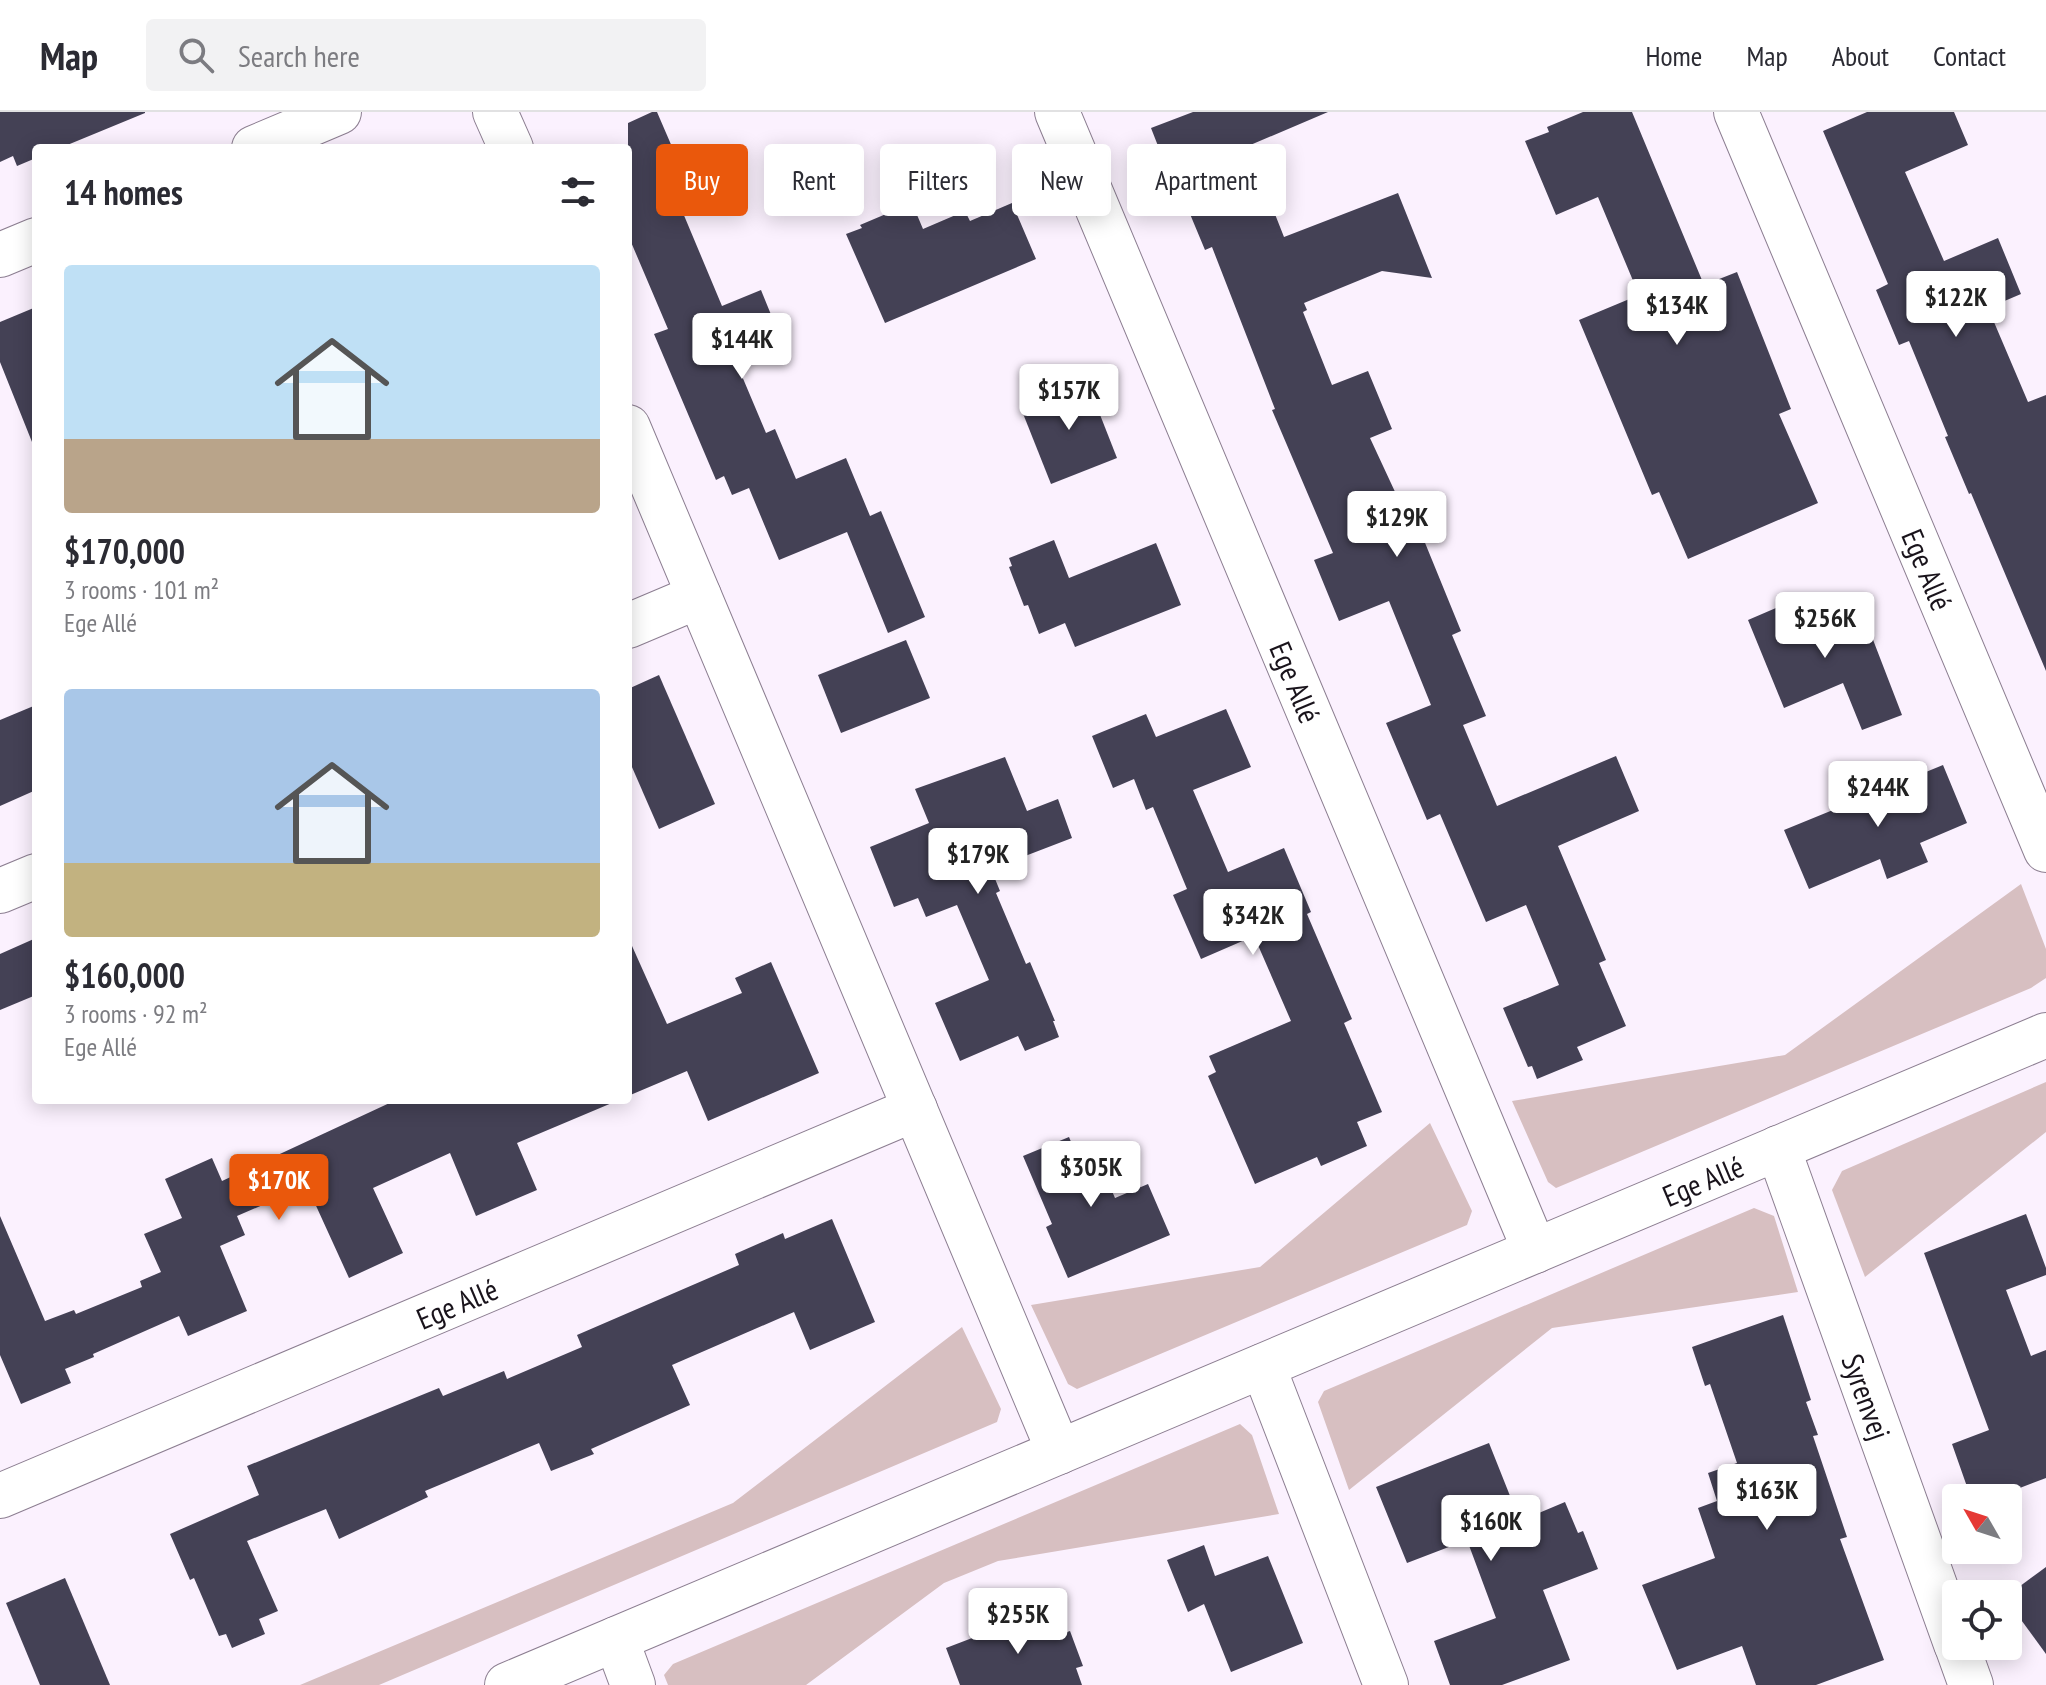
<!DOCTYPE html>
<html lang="en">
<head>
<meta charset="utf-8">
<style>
  :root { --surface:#fff; --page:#f2f2f3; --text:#2b2b33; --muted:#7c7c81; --line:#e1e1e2; --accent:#ea580c }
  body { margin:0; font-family:"PT Sans Narrow",sans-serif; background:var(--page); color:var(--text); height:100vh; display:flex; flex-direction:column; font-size:30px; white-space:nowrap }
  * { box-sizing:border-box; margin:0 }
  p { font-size:26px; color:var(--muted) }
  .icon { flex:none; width:44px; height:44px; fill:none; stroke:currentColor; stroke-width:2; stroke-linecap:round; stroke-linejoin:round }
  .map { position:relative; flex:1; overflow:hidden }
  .drawer { position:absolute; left:32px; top:32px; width:600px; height:960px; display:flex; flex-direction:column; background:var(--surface); border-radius:8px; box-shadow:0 4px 20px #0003 }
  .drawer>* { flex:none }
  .guide { position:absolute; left:656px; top:32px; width:760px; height:72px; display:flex; gap:16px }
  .needle { width:52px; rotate:309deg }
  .tools { position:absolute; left:1942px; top:1372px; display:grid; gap:16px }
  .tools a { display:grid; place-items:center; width:80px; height:80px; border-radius:8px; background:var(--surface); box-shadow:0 4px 20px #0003; font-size:40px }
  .price { position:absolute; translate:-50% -68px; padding:0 18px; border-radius:8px; background:#fff; color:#222; font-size:26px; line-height:52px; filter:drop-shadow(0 2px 4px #0008) }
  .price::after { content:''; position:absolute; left:50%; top:48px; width:24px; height:18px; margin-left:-12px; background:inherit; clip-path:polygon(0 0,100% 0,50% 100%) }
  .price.on { background:var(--accent); color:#fff }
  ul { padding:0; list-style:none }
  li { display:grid; align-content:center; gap:16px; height:424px; padding:0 32px }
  li span { display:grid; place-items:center; height:248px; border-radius:8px; color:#555 }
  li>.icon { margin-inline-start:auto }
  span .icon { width:144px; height:144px; fill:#fffc; stroke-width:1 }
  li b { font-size:34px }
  h2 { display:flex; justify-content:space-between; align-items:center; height:96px; padding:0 32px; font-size:34px }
  .chip { padding:0 28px; border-radius:8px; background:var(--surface); box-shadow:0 4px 20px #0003; font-size:28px; line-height:72px }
  .chip.on { background:var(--accent); color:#fff }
  header { display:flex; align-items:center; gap:48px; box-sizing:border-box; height:112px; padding:0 40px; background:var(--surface); border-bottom:2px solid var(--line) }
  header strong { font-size:38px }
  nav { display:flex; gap:44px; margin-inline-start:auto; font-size:28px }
  .search { width:560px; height:72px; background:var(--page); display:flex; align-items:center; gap:20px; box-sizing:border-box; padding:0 28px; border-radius:8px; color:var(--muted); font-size:30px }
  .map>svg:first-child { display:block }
  .green { fill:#d7bfc1 }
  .building { fill:#444155 }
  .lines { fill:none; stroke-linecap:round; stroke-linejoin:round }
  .minor-casing { stroke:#8c7e91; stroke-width:46 }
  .minor { stroke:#fff; stroke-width:44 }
  .labels { text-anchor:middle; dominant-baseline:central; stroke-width:8; stroke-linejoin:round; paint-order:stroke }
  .street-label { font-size:30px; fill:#19131b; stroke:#fbf1fe }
</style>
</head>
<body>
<header>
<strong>Map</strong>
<div class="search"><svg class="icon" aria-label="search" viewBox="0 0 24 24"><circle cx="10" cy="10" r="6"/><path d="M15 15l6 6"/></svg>Search here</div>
<nav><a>Home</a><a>Map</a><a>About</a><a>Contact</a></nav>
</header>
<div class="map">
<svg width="2046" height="1573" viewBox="0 0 2046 1573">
  <rect width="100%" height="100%" fill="#fbf1fe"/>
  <g class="green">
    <path d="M2021 772 2046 837V866L2031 876 1556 1076 1548 1070 1512 989 1785 943Z"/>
    <path d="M2046 970V1020L1865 1165 1832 1078 1842 1059Z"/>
    <path d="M1430 1011 1472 1099 1467 1113 1077 1277 1068 1272 1031 1193 1260 1155Z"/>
    <path d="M1754 1096 1774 1104 1798 1180 1552 1216 1349 1378 1318 1290 1324 1279Z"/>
    <path d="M962 1215 1001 1297 997 1310 379 1573H300L733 1391Z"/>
    <path d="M1240 1312 1252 1323 1279 1402 998 1449 944 1471 806 1573H668L664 1563 673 1552Z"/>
  </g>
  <g class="building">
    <path d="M0 0H145V1L60 36H36V46L17 54 13 44 0 50Z"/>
    <path d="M652 0H657L682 58 695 52 709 84 695 91 697 95 683 101 722 194 761 178 785 237 739 257 766 321 775 317 796 367 846 346 870 404 881 399 925 505 888 521 847 420 779 448 749 376 732 383 724 364 716 368 654 222 668 217 628 123V11Z"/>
    <path d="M1193 0H1328L1248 34 1284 125 1398 81 1432 166 1382 159 1304 191 1307 198 1303 200 1332 273 1368 259 1392 317 1370 326 1403 397 1410 394 1461 519 1452 523 1486 604 1463 613 1497 694 1616 644 1639 699 1558 734 1606 848 1599 851 1626 914 1577 935 1583 948 1537 967 1532 954 1528 955 1503 896 1559 873 1526 793 1486 810 1440 702 1427 708 1386 611 1431 593 1389 489 1339 509 1314 448 1333 441 1272 298 1275 297 1212 135 1205 138 1180 78 1176 80 1151 16Z"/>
    <path d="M1583 0H1632L1704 173 1737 160 1791 297 1779 302 1818 391 1688 447 1659 380 1652 383 1579 208 1639 183 1598 85 1556 103 1525 29 1549 20 1547 15Z"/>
    <path d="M1867 0H1954L1968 33 1905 60 1944 149 1998 126 2021 182 1988 196 2028 290 2046 283V559L1971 381 1969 382 1945 325 1948 324 1909 229 1899 233 1876 178 1888 172 1823 19Z"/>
    <path d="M912 91 923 117 965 99 970 109 1012 91 1036 147 885 211 846 122 862 116 860 113Z"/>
    <path d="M36 195V335H34L0 250V210Z"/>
    <path d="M1086 267 1117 346 1051 372 1020 294Z"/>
    <path d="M1054 428 1069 466 1156 431 1181 493 1075 535 1065 511 1039 522 1028 493 1024 494 1009 455 1012 454 1009 446Z"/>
    <path d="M1799 486 1811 515 1860 494 1902 603 1862 618 1843 571 1784 596 1748 508Z"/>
    <path d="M906 528 930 586 841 621 818 563Z"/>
    <path d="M659 563 715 692 659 717 628 646V577Z"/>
    <path d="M36 593V678L0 694V608Z"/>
    <path d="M1226 597 1251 655 1193 678 1228 760 1284 736 1311 800 1307 802 1352 907 1344 911 1382 1000 1357 1010 1367 1034 1321 1054 1317 1045 1255 1072 1208 964 1216 960 1209 944 1291 909 1254 824 1201 847 1173 783 1187 777 1153 695 1146 698 1134 667 1113 676 1092 624 1146 602 1156 625Z"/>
    <path d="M1005 645 1027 699 1058 687 1072 726 991 757 1000 779 996 781 1026 852 1030 850 1055 909H1053L1059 925 1025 939 1018 924 960 949 935 891 989 868 957 793 926 805 918 786 894 795 870 735 929 711 915 677Z"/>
    <path d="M1943 653 1967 711 1920 731 1928 750 1887 767 1880 747 1809 777 1784 718Z"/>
    <path d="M628 825 667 912 742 881 735 866 771 850 819 961 708 1009 687 959 628 984Z"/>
    <path d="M36 826V883L0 898V842Z"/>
    <path d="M396 988H619L517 1031 537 1078 476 1104 450 1041 373 1076 403 1141 349 1166 307 1074 237 1104 245 1123 220 1134 247 1199 188 1224 179 1204 93 1242 94 1245 65 1257 71 1271 21 1292 0 1243V1104L45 1209 74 1198 76 1202 142 1175 140 1169 161 1160 144 1122 182 1106 165 1067 212 1046 222 1069Z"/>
    <path d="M1069 1025 1077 1044 1094 1037 1115 1086 1148 1072 1170 1123 1068 1166 1046 1115 1052 1112 1023 1044Z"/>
    <path d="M2026 1102 2046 1156V1163L2006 1178 2031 1244 2046 1238V1366L2012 1379 2014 1386H1971L1952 1332 1989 1318 1924 1141Z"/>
    <path d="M832 1107 875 1210 810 1238 794 1200 672 1253 690 1293 591 1337 594 1342 551 1359 539 1331 425 1379 428 1385 339 1427 326 1397 247 1429 278 1499 259 1507 265 1522 232 1536 226 1522 219 1524 194 1466 190 1468 170 1422 259 1383 247 1354 439 1276 443 1284 504 1259 507 1267 582 1235 577 1223 739 1153 735 1142 783 1121 785 1127Z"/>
    <path d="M1783 1203 1811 1288 1806 1290 1818 1323 1813 1324 1847 1425 1840 1427 1884 1548 1816 1573H1756L1742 1534 1677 1558 1642 1473 1715 1446 1698 1396 1717 1389 1708 1361 1737 1351 1710 1272 1705 1274 1692 1235Z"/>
    <path d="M1489 1331 1520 1409 1565 1390 1578 1421 1583 1419 1598 1457 1543 1478 1570 1548 1502 1573H1450L1434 1529 1496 1506 1467 1428 1407 1451 1376 1375Z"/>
    <path d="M1204 1433 1215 1464 1268 1444 1303 1531 1231 1560 1204 1492 1188 1500 1167 1448Z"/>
    <path d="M2046 1455V1542L2008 1490V1483Z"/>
    <path d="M65 1466 110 1573H40L6 1491Z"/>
    <path d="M1043 1499 1053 1525 1070 1519 1083 1554 1076 1556 1082 1573H960L946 1536Z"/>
  </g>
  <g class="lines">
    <g class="minor-casing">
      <g id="minor">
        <path d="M495 0 511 36"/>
        <path id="s1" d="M1057 0 1535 1139"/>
        <path id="s2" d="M1736 0 2046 738"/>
        <path d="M254 36 339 0"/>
        <path d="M0 143 36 128"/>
        <path d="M628 315 1059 1340"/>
        <path d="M628 514 699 484"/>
        <path d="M0 779 36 764"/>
        <path id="s3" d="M1778 1036 1956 1532"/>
        <path d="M1263 1254 1386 1573"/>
        <path id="s4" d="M0 1384 915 997"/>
        <path d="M616 1527 633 1573"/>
        <path d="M1957 1534 1971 1573"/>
        <path id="s5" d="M507 1573 2046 923"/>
      </g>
    </g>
    <use href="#minor" class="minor"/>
  </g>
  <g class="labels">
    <g class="street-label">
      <text stroke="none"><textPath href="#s2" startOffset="496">Ege Allé</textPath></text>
      <text stroke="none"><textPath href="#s1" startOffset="618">Ege Allé</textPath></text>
      <text stroke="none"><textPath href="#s5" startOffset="1298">Ege Allé</textPath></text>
      <text stroke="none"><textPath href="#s4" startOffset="496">Ege Allé</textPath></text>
      <text stroke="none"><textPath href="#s3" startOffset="264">Syrenvej</textPath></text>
    </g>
  </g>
</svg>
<div class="tools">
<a><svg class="needle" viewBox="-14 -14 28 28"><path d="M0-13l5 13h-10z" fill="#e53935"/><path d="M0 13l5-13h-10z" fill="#7c7c81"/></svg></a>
<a><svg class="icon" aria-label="locate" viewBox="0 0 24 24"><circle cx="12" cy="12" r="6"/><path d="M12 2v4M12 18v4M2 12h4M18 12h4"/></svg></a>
</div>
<b class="price" style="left:1956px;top:227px">$122K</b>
<b class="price" style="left:1677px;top:235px">$134K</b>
<b class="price" style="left:742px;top:269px">$144K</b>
<b class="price" style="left:1069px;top:320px">$157K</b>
<b class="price" style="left:1397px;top:447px">$129K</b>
<b class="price" style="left:1825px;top:548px">$256K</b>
<b class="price" style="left:1878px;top:717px">$244K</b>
<b class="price" style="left:978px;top:784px">$179K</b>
<b class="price" style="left:1253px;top:845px">$342K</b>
<b class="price" style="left:1091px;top:1097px">$305K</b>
<b class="price on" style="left:279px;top:1110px">$170K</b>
<b class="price" style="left:1767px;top:1420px">$163K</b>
<b class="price" style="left:1491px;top:1451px">$160K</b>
<b class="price" style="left:1018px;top:1544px">$255K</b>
<div class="guide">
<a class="chip on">Buy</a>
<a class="chip">Rent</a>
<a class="chip">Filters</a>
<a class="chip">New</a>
<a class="chip">Apartment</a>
</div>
<section class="drawer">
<h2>14 homes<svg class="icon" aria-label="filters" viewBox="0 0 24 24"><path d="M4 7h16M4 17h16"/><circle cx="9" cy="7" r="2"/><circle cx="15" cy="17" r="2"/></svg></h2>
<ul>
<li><span style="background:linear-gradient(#bfe0f5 70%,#b9a48a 0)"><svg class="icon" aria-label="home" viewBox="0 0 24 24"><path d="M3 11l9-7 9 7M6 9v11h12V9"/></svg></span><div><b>$170,000</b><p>3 rooms · 101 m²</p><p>Ege Allé</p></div></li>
<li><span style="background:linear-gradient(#a9c7e8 70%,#c2b280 0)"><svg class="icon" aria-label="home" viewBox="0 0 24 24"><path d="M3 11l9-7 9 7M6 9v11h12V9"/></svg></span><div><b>$160,000</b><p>3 rooms · 92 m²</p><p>Ege Allé</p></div></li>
</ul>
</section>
</div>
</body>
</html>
